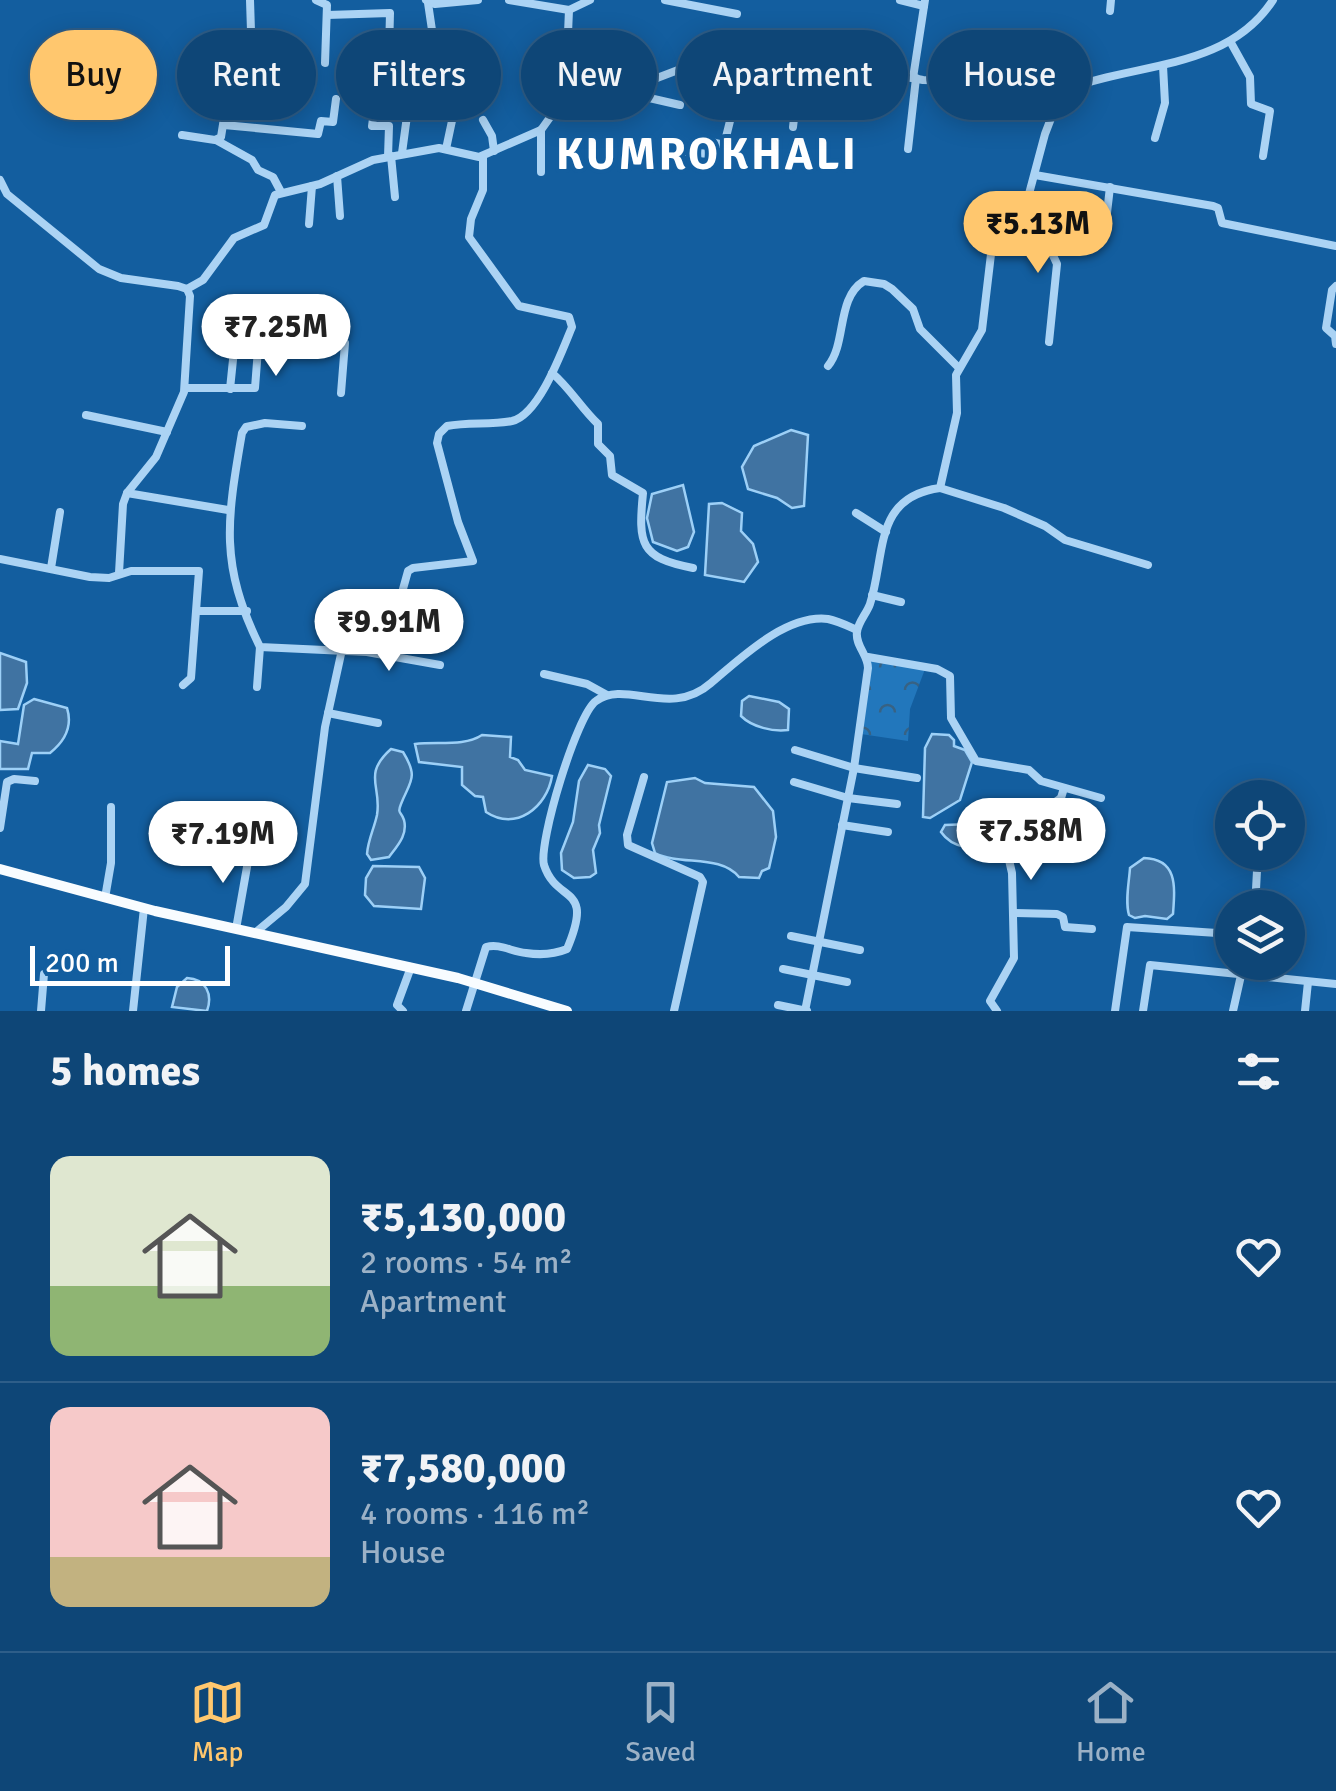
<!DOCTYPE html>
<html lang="en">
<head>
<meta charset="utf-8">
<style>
  :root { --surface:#0e4677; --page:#1c507f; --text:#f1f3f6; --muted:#9bb1c6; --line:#2e5e89; --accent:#ffc76e }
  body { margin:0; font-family:Signika,sans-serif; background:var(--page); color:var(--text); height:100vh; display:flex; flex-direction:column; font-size:38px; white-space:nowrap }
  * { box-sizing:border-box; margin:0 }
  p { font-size:32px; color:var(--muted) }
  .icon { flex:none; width:55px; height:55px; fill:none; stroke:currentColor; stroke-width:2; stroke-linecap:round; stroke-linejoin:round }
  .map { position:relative; height:1011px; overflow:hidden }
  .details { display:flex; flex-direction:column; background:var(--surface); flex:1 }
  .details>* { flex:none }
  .top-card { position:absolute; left:30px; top:30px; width:1278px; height:90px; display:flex; gap:20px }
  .controls { position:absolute; left:1215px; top:780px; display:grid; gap:20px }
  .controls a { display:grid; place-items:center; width:90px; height:90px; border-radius:50%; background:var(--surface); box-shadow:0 5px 25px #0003,0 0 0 2px var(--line); font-size:50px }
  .scale { position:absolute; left:30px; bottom:25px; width:200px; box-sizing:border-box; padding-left:10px; border:5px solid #fff; border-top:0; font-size:28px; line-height:35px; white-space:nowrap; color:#fff; -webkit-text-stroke:8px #135e9f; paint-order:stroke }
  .price { position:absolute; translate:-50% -85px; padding:0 22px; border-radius:35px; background:#fff; color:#222; font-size:32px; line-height:65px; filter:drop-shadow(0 2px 5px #0008) }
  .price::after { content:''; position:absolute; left:50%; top:60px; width:30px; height:22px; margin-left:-15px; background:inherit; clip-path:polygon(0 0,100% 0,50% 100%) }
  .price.on { background:var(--accent); color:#111 }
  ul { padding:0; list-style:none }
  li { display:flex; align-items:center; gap:30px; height:250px; padding:0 50px }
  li+li { border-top:2px solid var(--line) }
  li span { display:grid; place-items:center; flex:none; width:280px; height:200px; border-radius:20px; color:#555 }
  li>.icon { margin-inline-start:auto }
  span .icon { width:120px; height:120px; fill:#fffc; stroke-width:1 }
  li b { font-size:42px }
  h2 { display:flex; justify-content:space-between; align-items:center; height:120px; padding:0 50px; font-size:42px }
  .tag { padding:0 35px; border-radius:45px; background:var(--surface); box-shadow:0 5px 25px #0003,0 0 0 2px var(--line); font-size:35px; line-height:90px }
  .tag.on { background:var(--accent); color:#111 }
  .tabs { display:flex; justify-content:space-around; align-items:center; height:140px; border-top:2px solid var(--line); background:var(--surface); font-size:28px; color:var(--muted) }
  .tabs a { display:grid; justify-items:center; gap:5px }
  .tabs .on { color:var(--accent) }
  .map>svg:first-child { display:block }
  .forest { fill:url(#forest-crowns) }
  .water { fill:#4073a2; stroke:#9dd0f7; stroke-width:2.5 }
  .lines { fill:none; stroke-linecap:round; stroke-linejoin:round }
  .minor { stroke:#abd3f4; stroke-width:8 }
  .major { stroke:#f8fcff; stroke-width:10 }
  .labels { text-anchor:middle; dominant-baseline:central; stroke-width:8; stroke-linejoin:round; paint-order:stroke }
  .district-label { font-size:45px; font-weight:bold; letter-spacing:2.5px; fill:#fff; stroke:#135e9f }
</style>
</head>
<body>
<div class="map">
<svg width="1336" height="1011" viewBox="0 0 1336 1011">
  <defs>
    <pattern id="forest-crowns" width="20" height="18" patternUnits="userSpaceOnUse" patternTransform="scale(2.5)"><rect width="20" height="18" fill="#2277bc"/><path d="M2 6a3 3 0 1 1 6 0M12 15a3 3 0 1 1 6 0" fill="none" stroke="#376284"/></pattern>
  </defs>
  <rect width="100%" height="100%" fill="#135e9f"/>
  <path class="forest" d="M871 660 925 669 910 709 908 741 861 734Z"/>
  <g class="water">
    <path d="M791 430 808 435 804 506 792 508 777 498 748 489 742 467 754 446Z"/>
    <path d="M683 485 694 532 688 547 677 551 653 542 647 518 652 494Z"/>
    <path d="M722 503 742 513 741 531 753 544 758 562 744 582 705 575 709 504Z"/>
    <path d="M0 653 26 662 27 683 18 709 0 710Z"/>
    <path d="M749 696 779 702 789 709 788 730C773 732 752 727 741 716L742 701Z"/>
    <path d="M34 699 67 708C73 727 65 741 50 753H32L28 769H0V741L18 744 24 705Z"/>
    <path d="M932 734 949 735 954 740V746L965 750 972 762 960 800 930 818 923 817 925 748Z"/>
    <path d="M482 735 511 737 510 757 518 760 525 770 552 776C547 807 516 832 486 812L483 797 475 796 462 785V767L419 762 415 744C437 741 464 747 482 735Z"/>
    <path d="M391 749 403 752C419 778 410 781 401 804 397 814 401 811 404 820 408 835 397 846 389 857L371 860 367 854C368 840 374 829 377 815 382 786 362 775 391 749Z"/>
    <path d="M588 765 605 769 611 776 599 825 600 833 593 850 596 873 590 877 574 878 562 870 561 853 573 822 579 781Z"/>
    <path d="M695 778 705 783 754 787 773 811 776 837 769 868 762 871 759 878 739 877C720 854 681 866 655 853L652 843 667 782Z"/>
    <path d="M972 824 989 826 995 831 993 842C976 852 952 848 941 832L945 825Z"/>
    <path d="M1144 858C1178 859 1175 887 1173 914L1167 919 1145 916 1135 918 1129 915C1125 901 1129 883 1130 868Z"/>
    <path d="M373 866 419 867 425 878 421 909 374 906 365 895 366 878Z"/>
    <path d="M187 978C206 979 213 994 207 1011L172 1007 177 987Z"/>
  </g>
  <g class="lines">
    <g class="minor">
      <path d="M316 0 327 5 325 63"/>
      <path d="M426 0 435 4 478 0"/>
      <path d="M509 0 569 10"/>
      <path d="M665 0 737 14"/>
      <path d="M900 0 924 6"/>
      <path d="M1110 11 1111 0"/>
      <path d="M327 15 390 13 389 52 382 54 372 126H389L388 157"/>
      <path d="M203 39 197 107 225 112"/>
      <path d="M1230 41 1250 77 1251 104 1270 111 1263 156"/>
      <path d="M356 67 379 71"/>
      <path d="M913 78 925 0"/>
      <path d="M566 80 592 82 611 90 623 91 678 70 725 74 761 67H796L845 76 890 74 923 80 988 82 1060 95"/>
      <path d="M991 83 993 55"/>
      <path d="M641 86 645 97 680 105"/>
      <path d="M961 115 963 81"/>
      <path d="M483 120 492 136 494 151"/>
      <path d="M224 125 318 134 321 121 333 122 336 99"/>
      <path d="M793 127 800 67"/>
      <path d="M182 135 215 140 221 137 225 112 245 62 251 31 250 0"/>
      <path d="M1155 138 1165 103 1163 66"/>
      <path d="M216 140 252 160 258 170 273 177 281 192"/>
      <path d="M446 149 456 102"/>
      <path d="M908 149 916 78"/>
      <path d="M677 151 709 154 711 142 724 145 732 113 731 74"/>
      <path d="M402 153 414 64 430 54 432 30 428 3"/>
      <path d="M391 156 395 197"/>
      <path d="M541 172V130"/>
      <path d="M1035 175 1213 206 1218 208 1222 223 1336 246"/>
      <path d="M337 176 340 216"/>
      <path d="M0 180 7 194 99 269 121 278 178 286 187 289 190 296 184 392 156 457 127 493 123 504 119 573"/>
      <path d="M1028 199 1037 206 1044 236 1057 264 1049 342"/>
      <path d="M309 224 312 186"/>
      <path d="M1105 230 1110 187"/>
      <path d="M1336 286 1332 290 1326 328 1335 336 1336 344"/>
      <path d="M187 289 203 280 234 238 264 225 275 195 320 184 373 160 439 148 479 157 541 130 551 116 566 80 569 10 590 0"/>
      <path d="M828 366C847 343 836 298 864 281L884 284 892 289 913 309 920 329 958 367"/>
      <path d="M552 373C570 388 581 408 598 424V444L610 456 612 475 643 493C638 544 640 558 693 568"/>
      <path d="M185 388H255L259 336 264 332 345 343 341 393"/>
      <path d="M230 389 234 350"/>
      <path d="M86 415 167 432"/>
      <path d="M302 426 265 423 246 427 242 433C227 520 219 564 260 647L367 652 440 665"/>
      <path d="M940 488 1004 508 1045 526 1065 540 1148 565"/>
      <path d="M127 493 228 510"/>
      <path d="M856 513 886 532"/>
      <path d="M0 559 90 577 109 578 131 571H199L191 678 183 685"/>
      <path d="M51 568 60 512"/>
      <path d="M872 595 901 602"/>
      <path d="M197 611H247"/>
      <path d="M868 657 937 669 950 676 951 718 976 761 1029 770 1041 781 1101 798"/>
      <path d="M544 674 587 684 607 695"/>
      <path d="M257 687 260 647"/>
      <path d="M328 713 378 723"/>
      <path d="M795 750 854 768 917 778"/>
      <path d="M644 777 627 835 628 845 700 877 703 882 674 1011"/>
      <path d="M794 782 848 798 897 804"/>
      <path d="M1061 798 1063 844"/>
      <path d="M842 825 888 832"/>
      <path d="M0 828 7 782 14 779 35 781"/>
      <path d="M105 898 111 863V807"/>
      <path d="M1255 908 1258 852"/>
      <path d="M1013 913 1057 914 1063 917 1065 927 1092 929"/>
      <path d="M236 929 250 850"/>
      <path d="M256 932 286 907 305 884 325 727 345 636 358 618 398 607 408 571 413 568 473 561 458 522 437 443 439 434 447 426C468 422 491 425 512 421 539 415 562 351 572 327L569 317 519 306 469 237 471 219 483 190V156"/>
      <path d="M791 936 860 950"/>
      <path d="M783 969 847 982"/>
      <path d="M778 1005 807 1011"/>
      <path d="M41 1011 44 974"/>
      <path d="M133 1011 144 908"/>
      <path d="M403 1011 397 1005 411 967"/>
      <path d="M466 1011 486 947C500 943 512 952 526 953 539 955 555 954 567 949 595 883 557 905 544 865 538 843 577 714 596 701 626 679 670 719 711 683 741 658 786 614 828 619 838 621 848 626 857 630"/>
      <path d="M805 1011 854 768 868 668C868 655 855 645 857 632 858 622 867 613 870 604 886 554 873 497 940 488L957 413 956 375 982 330 994 229 1026 205 1045 134 1060 95 1065 90C1135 62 1227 71 1273 0"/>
      <path d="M997 1011 990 1001 1014 958 1012 873 1006 847 1009 834 1061 798 1064 788"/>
      <path d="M1115 1011 1127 927 1232 934"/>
      <path d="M1143 1011 1150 965 1336 984"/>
      <path d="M1233 1011 1244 962"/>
      <path d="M1305 1011 1308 982"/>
    </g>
    <path class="major" d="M0 869 155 911 458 978 567 1011"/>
  </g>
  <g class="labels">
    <g class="district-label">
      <text x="707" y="154">KUMROKHALI</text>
    </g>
  </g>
</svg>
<div class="controls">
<a><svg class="icon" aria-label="locate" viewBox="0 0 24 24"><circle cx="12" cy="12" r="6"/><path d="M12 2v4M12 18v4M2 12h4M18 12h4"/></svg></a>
<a><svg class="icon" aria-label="layers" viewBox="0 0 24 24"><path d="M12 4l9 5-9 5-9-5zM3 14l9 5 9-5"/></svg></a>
</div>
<div class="scale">200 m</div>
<b class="price on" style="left:1038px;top:276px">₹5.13M</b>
<b class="price" style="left:276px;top:379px">₹7.25M</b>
<b class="price" style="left:389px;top:674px">₹9.91M</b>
<b class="price" style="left:1031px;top:883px">₹7.58M</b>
<b class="price" style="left:223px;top:886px">₹7.19M</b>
<div class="top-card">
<a class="tag on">Buy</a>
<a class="tag">Rent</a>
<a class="tag">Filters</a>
<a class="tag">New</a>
<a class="tag">Apartment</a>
<a class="tag">House</a>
</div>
</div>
<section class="details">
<h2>5 homes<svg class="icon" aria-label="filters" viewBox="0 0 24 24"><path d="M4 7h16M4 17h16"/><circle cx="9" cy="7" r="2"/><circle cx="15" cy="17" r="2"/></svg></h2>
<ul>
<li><span style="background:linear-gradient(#dfe7d0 65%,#8fb573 0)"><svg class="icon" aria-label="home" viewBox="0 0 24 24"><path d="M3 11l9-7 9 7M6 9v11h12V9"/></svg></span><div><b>₹5,130,000</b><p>2 rooms · 54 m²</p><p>Apartment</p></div><svg class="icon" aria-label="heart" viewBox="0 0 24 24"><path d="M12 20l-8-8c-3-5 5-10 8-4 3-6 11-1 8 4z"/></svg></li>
<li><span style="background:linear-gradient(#f6c9c9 75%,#c2b280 0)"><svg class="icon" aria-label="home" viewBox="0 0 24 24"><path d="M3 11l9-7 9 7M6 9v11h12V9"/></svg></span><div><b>₹7,580,000</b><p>4 rooms · 116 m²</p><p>House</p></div><svg class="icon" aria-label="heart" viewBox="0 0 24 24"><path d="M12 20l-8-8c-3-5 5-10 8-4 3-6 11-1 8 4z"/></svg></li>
</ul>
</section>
<nav class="tabs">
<a class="on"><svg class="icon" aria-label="map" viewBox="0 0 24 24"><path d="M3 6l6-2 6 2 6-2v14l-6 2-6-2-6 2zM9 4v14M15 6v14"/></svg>Map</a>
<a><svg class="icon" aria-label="saved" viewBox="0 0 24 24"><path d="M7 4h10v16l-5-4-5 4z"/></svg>Saved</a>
<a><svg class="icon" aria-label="home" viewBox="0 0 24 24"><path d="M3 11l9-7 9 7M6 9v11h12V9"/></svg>Home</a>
</nav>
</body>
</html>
